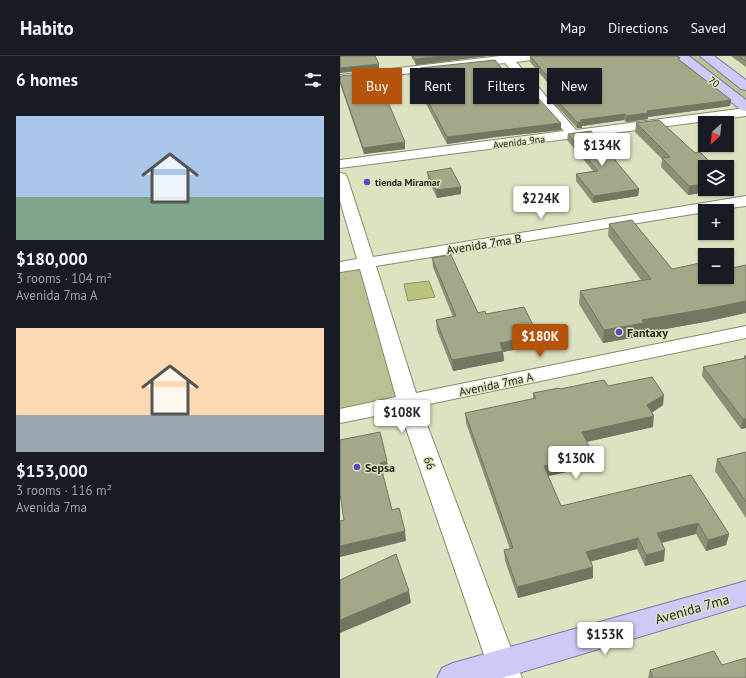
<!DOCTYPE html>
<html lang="en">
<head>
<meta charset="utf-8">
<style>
  :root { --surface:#171b24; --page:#20242c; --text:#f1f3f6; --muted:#9ea1a6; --line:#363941; --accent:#b45309 }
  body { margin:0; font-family:"PT Sans",sans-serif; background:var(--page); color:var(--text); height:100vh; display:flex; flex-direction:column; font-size:15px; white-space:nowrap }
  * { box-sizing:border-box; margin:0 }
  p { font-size:13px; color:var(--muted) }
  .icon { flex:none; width:22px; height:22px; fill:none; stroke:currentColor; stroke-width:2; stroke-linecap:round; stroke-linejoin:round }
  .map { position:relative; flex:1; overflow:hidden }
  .drawer { display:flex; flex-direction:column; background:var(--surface); width:340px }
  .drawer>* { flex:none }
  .guide { position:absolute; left:12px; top:12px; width:334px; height:36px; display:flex; gap:8px }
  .needle { width:26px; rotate:207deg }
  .tools { position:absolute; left:358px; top:60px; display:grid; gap:8px }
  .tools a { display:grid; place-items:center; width:36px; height:36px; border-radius:0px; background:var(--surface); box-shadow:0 1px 3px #0004; font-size:20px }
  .price { position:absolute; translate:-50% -34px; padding:0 9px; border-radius:4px; background:#fff; color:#222; font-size:13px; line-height:26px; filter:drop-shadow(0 1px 2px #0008) }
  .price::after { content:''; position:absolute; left:50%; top:24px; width:12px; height:9px; margin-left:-6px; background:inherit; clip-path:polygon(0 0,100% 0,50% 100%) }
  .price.selected { background:var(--accent); color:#fff }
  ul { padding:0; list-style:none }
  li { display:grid; align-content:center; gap:8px; height:212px; padding:0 16px }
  li span { display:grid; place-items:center; height:124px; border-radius:0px; color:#555 }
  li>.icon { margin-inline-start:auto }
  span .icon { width:72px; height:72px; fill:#fffc; stroke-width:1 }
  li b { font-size:17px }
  h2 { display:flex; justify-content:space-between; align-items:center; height:48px; padding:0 16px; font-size:17px }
  .tag { padding:0 14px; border-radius:0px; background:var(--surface); box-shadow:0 1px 3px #0004; font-size:14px; line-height:36px }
  .tag.selected { background:var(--accent); color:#fff }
  header { display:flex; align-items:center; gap:24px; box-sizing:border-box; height:56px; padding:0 20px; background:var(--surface); border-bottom:1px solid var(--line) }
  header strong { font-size:19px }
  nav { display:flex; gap:22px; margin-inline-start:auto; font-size:14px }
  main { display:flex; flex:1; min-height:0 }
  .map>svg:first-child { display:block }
  .green { fill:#bac090 }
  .water { fill:#bac27c; stroke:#8d945f }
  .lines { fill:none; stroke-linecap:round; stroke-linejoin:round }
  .minor-casing { stroke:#868a6b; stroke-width:2 }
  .major-casing { stroke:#7b7ba4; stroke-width:2 }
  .minor { fill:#fff; fill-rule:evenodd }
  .major { fill:#cbcbf5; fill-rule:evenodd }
  .wall { fill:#8d9076 }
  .shaded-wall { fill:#737660 }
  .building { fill:#a4a889; stroke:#737660 }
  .poi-dot { fill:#5b48c1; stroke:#dde2c1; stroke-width:1.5 }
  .labels { text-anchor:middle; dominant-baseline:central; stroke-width:3; stroke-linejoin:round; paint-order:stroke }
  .far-street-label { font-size:10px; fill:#25271a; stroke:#dde2c1 }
  .far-poi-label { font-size:10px; font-weight:bold; fill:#25271a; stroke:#dde2c1; text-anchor:start }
  .street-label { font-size:12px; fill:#25271a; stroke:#dde2c1 }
  .poi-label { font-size:12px; font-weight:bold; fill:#25271a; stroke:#dde2c1; text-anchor:start }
  .near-street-label { font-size:14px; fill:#25271a; stroke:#dde2c1 }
</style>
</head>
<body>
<header>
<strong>Habito</strong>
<nav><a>Map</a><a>Directions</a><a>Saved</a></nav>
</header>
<main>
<section class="drawer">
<h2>6 homes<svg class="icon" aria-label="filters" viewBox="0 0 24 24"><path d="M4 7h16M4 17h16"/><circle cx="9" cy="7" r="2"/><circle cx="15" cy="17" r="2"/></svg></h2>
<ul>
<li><span style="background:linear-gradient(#a9c7e8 65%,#7fa58c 0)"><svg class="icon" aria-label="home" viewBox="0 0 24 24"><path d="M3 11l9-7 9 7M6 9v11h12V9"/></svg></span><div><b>$180,000</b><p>3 rooms · 104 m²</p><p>Avenida 7ma A</p></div></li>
<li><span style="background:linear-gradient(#ffd9b3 70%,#9aa5b1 0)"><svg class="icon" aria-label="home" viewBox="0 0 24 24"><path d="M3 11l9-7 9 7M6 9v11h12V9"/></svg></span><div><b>$153,000</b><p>3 rooms · 116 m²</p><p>Avenida 7ma</p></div></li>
</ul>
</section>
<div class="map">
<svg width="406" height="622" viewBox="0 0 406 622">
  <rect width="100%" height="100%" fill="#dde2c1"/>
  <g class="green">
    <path d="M347 0H361L406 33V46Z"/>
    <path d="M27 207 68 346 0 360V211Z"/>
  </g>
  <path class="water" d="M89 225 95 241 68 245 64 228Z"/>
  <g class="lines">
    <g class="minor-casing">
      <g id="minor">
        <path d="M160 0H204L199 3 176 6 236 74 406 52V60L0 112V104L224 75 165 7 0 25V19Z"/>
        <path d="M0 117 5 118 7 121 33 201 406 140V150L365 155V156L36 210 76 337 406 270V282L80 350 182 622H152L60 355 0 367V353L56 341 20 213 0 216V206L17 203 0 145Z"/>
      </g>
    </g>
    <g class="major-casing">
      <g id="major">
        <path d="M335 0H349L406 44V55L401 54Z"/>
        <path d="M360 0H374L406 24V34L401 33Z"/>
        <path d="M406 525V549L162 622H97L102 612 113 607Z"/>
      </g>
    </g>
    <use href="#minor" class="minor"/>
    <use href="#major" class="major"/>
  </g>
  <g class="wall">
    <path d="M71 0H147L76 9Z"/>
    <path d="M190 0 339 4 391 44 390 50 308 61V63L286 66 284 64 242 70V72H237L213 46V40H219L190 6Z"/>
    <path d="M391 0H406V11Z"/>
    <path d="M80 12 186 43 221 67V74L156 81 107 88 82 40V34L89 33 80 18Z"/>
    <path d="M0 20 51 36 52 42H46L65 93 24 98 0 28Z"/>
    <path d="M296 67 355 97 389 124 388 133 348 139 321 111 322 103 295 76Z"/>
    <path d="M228 78 299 133 298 140 253 147 236 125V118L253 115 227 84Z"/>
    <path d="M87 116 121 131V138L97 142 88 123Z"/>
    <path d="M269 168 370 265 303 277V280L263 287 239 248 240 235 301 224 268 180Z"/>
    <path d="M92 202 138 257 146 258 198 279V289L163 296 164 305 113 315 97 274 96 264 113 261 93 211Z"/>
    <path d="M404 300H406V372L401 373 362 320 363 311 404 302Z"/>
    <path d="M268 330 323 349 312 357 313 371 247 386 253 399V410L208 420 221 450 351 419 389 478 386 489 366 495 356 478 322 487 324 505 305 510 297 493 251 505 253 522 178 542 165 505 164 494 170 493 126 367 125 357 193 343V337L220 333Z"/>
    <path d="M406 396V462L375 415 377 403Z"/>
    <path d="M382 609 406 622H308L310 614Z"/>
  </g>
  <g class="shaded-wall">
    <path d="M102 0H147L76 9 75 3Z"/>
    <path d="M39 8V13L0 17V12Z"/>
    <path d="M51 36 52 42 45 43 44 37Z"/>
    <path d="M391 44 390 50 308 61V63L286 66V60L307 55Z"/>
    <path d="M285 58 284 64 242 70V72H237V66L240 64Z"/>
    <path d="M221 67V74L156 81 107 88V81L156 75Z"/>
    <path d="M65 86V93L24 98 23 92Z"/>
    <path d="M387 124H389L388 133 348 139 349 130 365 128V133H387Z"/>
    <path d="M121 131V138L97 142 96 134Z"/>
    <path d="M299 133 298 140 253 147 254 140Z"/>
    <path d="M406 245V257L370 265 303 277V280L263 287 264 274 302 264Z"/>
    <path d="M198 279V289L163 296 164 305 113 315 112 304 160 287Z"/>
    <path d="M324 339 323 349 306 360 307 349Z"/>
    <path d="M314 360 313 371 241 387 242 376Z"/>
    <path d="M403 363H406V372L401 373Z"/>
    <path d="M253 399V410L204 421V410Z"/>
    <path d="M47 405 49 415 42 417 40 407Z"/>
    <path d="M358 467 356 478 315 488 317 477Z"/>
    <path d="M65 475 66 485 0 501V490Z"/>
    <path d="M389 478 386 489 366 495 368 484Z"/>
    <path d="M298 482 297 493 246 507V496Z"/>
    <path d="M325 494 324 505 305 510 306 499Z"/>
    <path d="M253 511V522L178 542 177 531Z"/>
    <path d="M69 535 71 547 0 577V564Z"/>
  </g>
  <g class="building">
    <path d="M0 0H35L39 8 0 12Z"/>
    <path d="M73 0H102L75 3Z"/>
    <path d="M190 0H337L340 2 338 3 391 44 307 55 308 57 286 60 285 58 240 64 242 66H237L213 40 223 39Z"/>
    <path d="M399 0H406V5Z"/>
    <path d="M155 4 186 43 198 42 221 67 156 75 107 81 82 34 91 33 80 12Z"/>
    <path d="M42 16 51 36 44 37 65 86 23 92 0 25V20Z"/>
    <path d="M319 64 355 97 360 96 375 111H365V128L349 130 322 102 330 101 296 67Z"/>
    <path d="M251 75 299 133 254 140 236 118 258 115 228 78Z"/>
    <path d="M111 112 121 131 96 134 87 116Z"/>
    <path d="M292 164 332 213 365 206V221H387V213L406 209V245L372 252 302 264 304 267 264 274 240 235 311 223 269 168Z"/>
    <path d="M111 199 138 257 145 255 146 258 184 251 198 279 160 287 163 295 112 304 96 264 116 260 92 202Z"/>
    <path d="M404 300H406V363H403L363 311 406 302Z"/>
    <path d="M312 321 324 339 307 349 314 360 242 376 253 399 204 410 221 450 351 419 389 478 368 484 358 467 317 477 325 494 306 499 298 482 246 496 253 511 177 531 164 494 173 492 125 357 196 342 193 337 219 332 220 333 264 324 268 330Z"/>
    <path d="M40 376 47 405 40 407 52 454 59 452 65 475 0 490V465L4 464 0 438V384Z"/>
    <path d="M406 396V446L377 403Z"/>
    <path d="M56 498 69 535 0 564V524Z"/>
    <path d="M374 595 382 609 406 602V622H313L310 614Z"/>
  </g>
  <g class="poi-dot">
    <circle cx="27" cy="126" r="4"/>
    <circle cx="279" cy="276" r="4"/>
    <circle cx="17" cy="411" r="4"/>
  </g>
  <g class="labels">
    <g class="far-street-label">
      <text transform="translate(374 26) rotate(38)">70</text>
      <text transform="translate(179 86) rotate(-7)">Avenida 9na</text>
    </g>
    <g class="far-poi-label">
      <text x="35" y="126">tienda Miramar</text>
    </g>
    <g class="street-label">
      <text transform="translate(144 188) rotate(-9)">Avenida 7ma B</text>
      <text transform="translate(156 328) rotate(-12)">Avenida 7ma A</text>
      <text transform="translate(90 407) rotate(70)">66</text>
    </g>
    <g class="poi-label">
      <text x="287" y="276">Fantaxy</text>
      <text x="25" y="411">Sepsa</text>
    </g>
    <g class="near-street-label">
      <text transform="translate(352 553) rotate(-16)">Avenida 7ma</text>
    </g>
  </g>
</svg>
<div class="tools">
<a><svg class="needle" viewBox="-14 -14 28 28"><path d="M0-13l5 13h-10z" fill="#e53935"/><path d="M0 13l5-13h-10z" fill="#9ea1a6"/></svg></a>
<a><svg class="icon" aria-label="layers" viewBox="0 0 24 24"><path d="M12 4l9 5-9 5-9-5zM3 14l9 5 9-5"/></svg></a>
<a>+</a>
<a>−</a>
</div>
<b class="price" style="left:262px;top:111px">$134K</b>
<b class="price" style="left:201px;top:164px">$224K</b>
<b class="price selected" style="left:200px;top:302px">$180K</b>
<b class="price" style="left:62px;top:378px">$108K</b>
<b class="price" style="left:236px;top:424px">$130K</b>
<b class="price" style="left:265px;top:600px">$153K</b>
<div class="guide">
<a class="tag selected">Buy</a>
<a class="tag">Rent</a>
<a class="tag">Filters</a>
<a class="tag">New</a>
</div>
</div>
</main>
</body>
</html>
